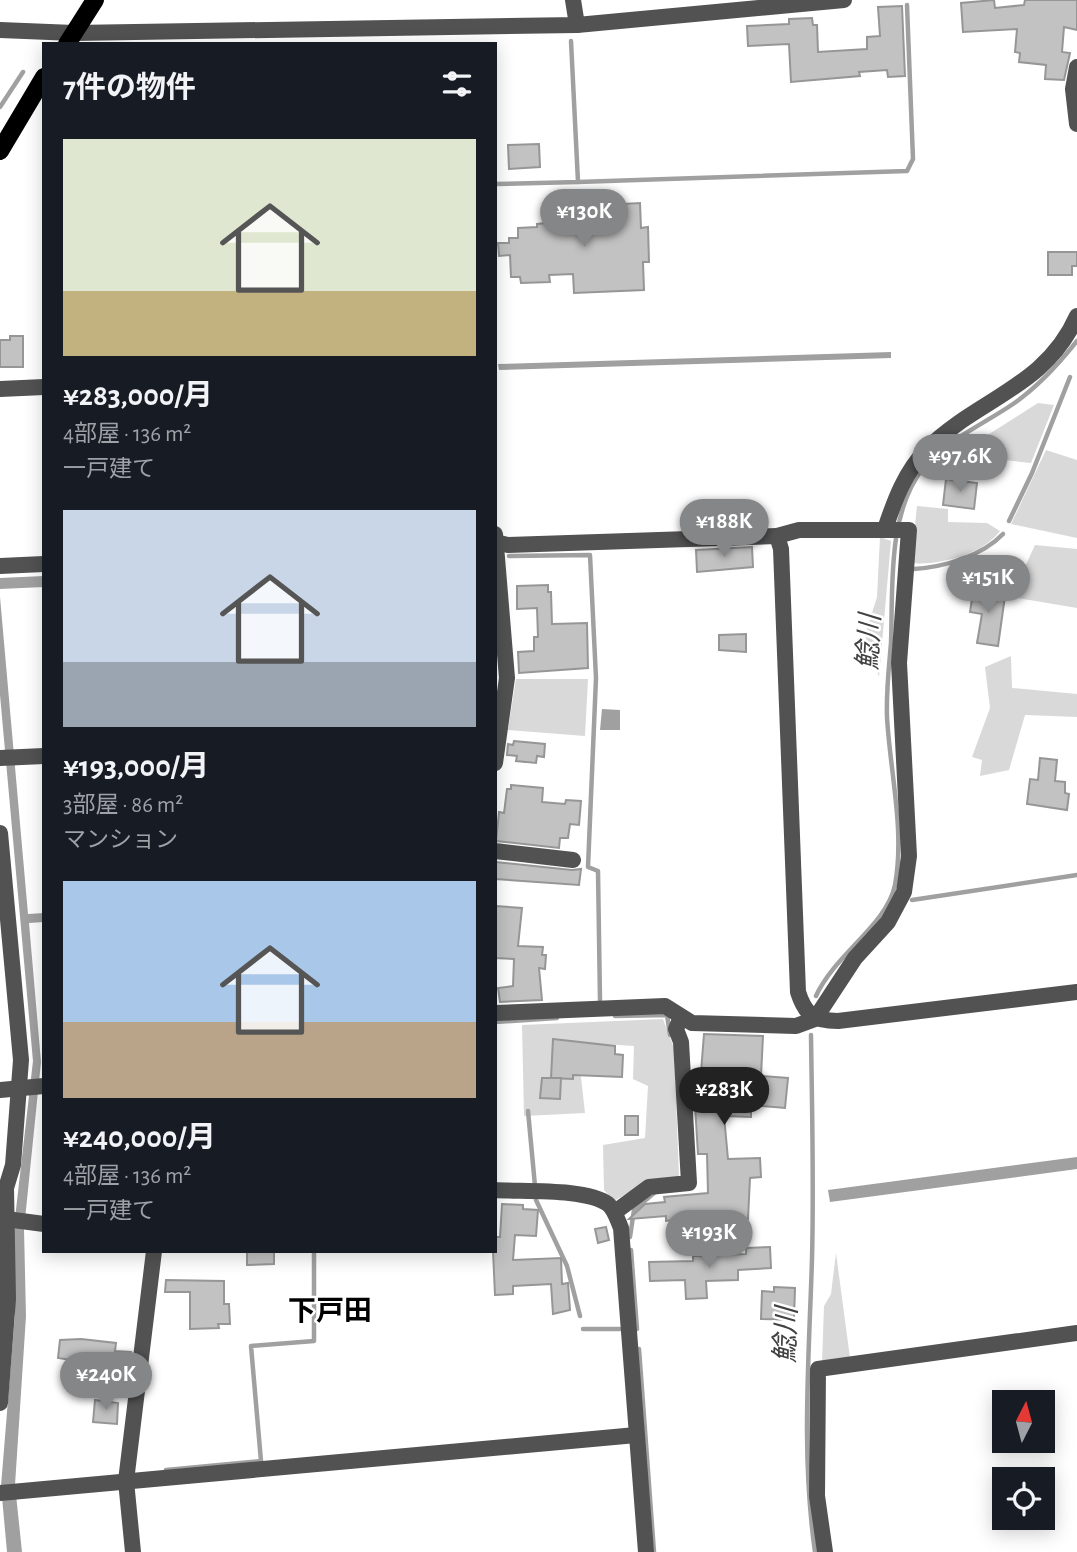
<!DOCTYPE html>
<html lang="ja">
<head>
<meta charset="utf-8">
<style>
  :root { --surface:#171b24; --page:#242831; --text:#f1f3f6; --muted:#9ea1a6; --accent:#858687 }
  body { margin:0; font-family:"Alegreya Sans","Noto Sans JP",sans-serif; background:var(--page); color:var(--text); height:100vh; display:flex; flex-direction:column; font-size:26px; white-space:nowrap }
  * { box-sizing:border-box; margin:0 }
  p { font-size:23px; color:var(--muted) }
  .icon { flex:none; width:38px; height:38px; fill:none; stroke:currentColor; stroke-width:2; stroke-linecap:round; stroke-linejoin:round }
  .map { position:relative; flex:1; overflow:hidden }
  .panel { position:absolute; left:42px; top:42px; width:455px; height:1211px; display:flex; flex-direction:column; background:var(--surface); border-radius:0px; box-shadow:0 4px 18px #0003 }
  .panel>* { flex:none }
  .needle { width:46px; rotate:6deg }
  .tools { position:absolute; left:992px; top:1390px; display:grid; gap:14px }
  .tools a { display:grid; place-items:center; width:63px; height:63px; border-radius:0px; background:var(--surface); box-shadow:0 4px 18px #0003; font-size:35px }
  .price { position:absolute; translate:-50% -60px; padding:0 16px; border-radius:24px; background:var(--accent); color:#fff; font-size:23px; line-height:46px; filter:drop-shadow(0 2px 4px #0008) }
  .price::after { content:''; position:absolute; left:50%; top:42px; width:21px; height:16px; margin-left:-10px; background:inherit; clip-path:polygon(0 0,100% 0,50% 100%) }
  .price.selected { background:#222; color:#fff }
  ul { padding:0; list-style:none }
  li { display:grid; align-content:center; gap:14px; height:371px; padding:0 21px }
  li span { display:grid; place-items:center; height:217px; border-radius:0px; color:#555 }
  li>.icon { margin-inline-start:auto }
  span .icon { width:126px; height:126px; fill:#fffc; stroke-width:1 }
  li b { font-size:30px }
  h2 { display:flex; justify-content:space-between; align-items:center; height:84px; padding:0 21px; font-size:30px }
  .map>svg:first-child { display:block }
  .green { fill:#d9d9d9 }
  .water { fill:#a0a0a0 }
  .lines { fill:none; stroke-linecap:round; stroke-linejoin:round }
  .stream { stroke:#a0a0a0; stroke-width:4.5 }
  .building { fill:#c2c2c2; stroke:#969696; stroke-width:2 }
  .minor { stroke:#525252; stroke-width:16 }
  .major { stroke:#000; stroke-width:18 }
  .labels { text-anchor:middle; dominant-baseline:central; stroke-width:5; stroke-linejoin:round; paint-order:stroke }
  .water-label { font-size:28px; font-style:italic; fill:#414141; stroke:#fff }
  .neighbourhood-label { font-size:28px; font-weight:bold; fill:#000; stroke:#fff }
</style>
</head>
<body>
<div class="map">
<svg width="1077" height="1552" viewBox="0 0 1077 1552">
  <rect width="100%" height="100%" fill="#fff"/>
  <g class="green">
    <path d="M1038 403 1054 405 1031 463 956 455Z"/>
    <path d="M1046 450 1077 460V538L1011 524Z"/>
    <path d="M917 506 948 509V522L987 523 1000 531C983 554 939 566 911 563Z"/>
    <path d="M880 537 891 541 879 677 865 635 877 597Z"/>
    <path d="M1035 545 1077 549V608L1011 597Z"/>
    <path d="M1011 656 1012 688 1077 694V717L1025 715 1009 770 980 776 982 760 972 757 990 708 985 667Z"/>
    <path d="M516 679H588L585 736 508 730Z"/>
    <path d="M663 1019 674 1048 679 1177 648 1181 614 1201 604 1190 603 1145 645 1138 648 1086 633 1079 634 1046 587 1043 580 1068 585 1113 524 1116 522 1025Z"/>
    <path d="M836 1253 850 1358 822 1363 824 1306 831 1294Z"/>
  </g>
  <g class="water">
    <path d="M891 352V358L499 370 498 364Z"/>
    <path d="M44 576V587L0 589V578Z"/>
    <path d="M0 597 28 914 44 913V922L29 923 41 1062 24 1229 26 1316 15 1485 22 1552H7L1 1486 15 1314 0 1312 14 1227 33 1061 0 695Z"/>
    <path d="M602 709 620 710V730H600Z"/>
    <path d="M1077 1157V1169L830 1202 828 1190Z"/>
  </g>
  <g class="lines">
    <g class="stream">
      <path d="M0 107 23 72"/>
      <path d="M578 182 907 171 913 159 907 5"/>
      <path d="M495 184 578 182 571 41"/>
      <path d="M1009 521 1032 473 1070 377"/>
      <path d="M509 556 590 555 596 678 588 867 598 871 600 1001"/>
      <path d="M914 569C944 567 982 556 1003 534"/>
      <path d="M912 900 1077 875"/>
      <path d="M816 996C835 954 887 925 895 885 905 830 890 772 887 717 886 692 889 667 891 643 893 588 887 514 923 468 946 440 984 424 1013 404 1038 387 1058 365 1077 341"/>
      <path d="M615 1016 667 1015 670 1035"/>
      <path d="M495 1022 557 1018"/>
      <path d="M811 1035C812 1110 814 1184 812 1259 809 1359 801 1453 815 1552"/>
      <path d="M528 1111 535 1186"/>
      <path d="M536 1200 567 1266 580 1316"/>
      <path d="M630 1237 634 1210 654 1193"/>
      <path d="M631 1250 637 1329"/>
      <path d="M583 1329H620"/>
      <path d="M639 1349 654 1552"/>
      <path d="M166 1470 261 1461 251 1346 314 1341V1251"/>
    </g>
  </g>
  <g class="building">
    <path d="M994 0 995 8 1024 5 1025 0H1077V30L1064 27 1062 52 1070 53 1064 80 1045 79 1046 65 1019 62 1020 53 1015 52 1017 29 963 32 961 3Z"/>
    <path d="M902 6 905 76 888 77 887 70 859 72 860 76 791 82 789 44 748 46 747 26 789 24V19L812 18 813 25H817L818 52 867 49V37L880 36 878 7Z"/>
    <path d="M539 144 540 167 509 169 508 145Z"/>
    <path d="M640 203 641 228 648 227 649 262H643L644 290 574 293 573 274 549 275 550 282 521 283 520 277H511L510 255 499 256 498 243H509V238H518V228L537 227V224L546 223V219L570 218 569 207Z"/>
    <path d="M1048 252H1077V266H1072V275H1048Z"/>
    <path d="M10 336H23V367H0V340H10Z"/>
    <path d="M946 479 977 483 974 509 943 505Z"/>
    <path d="M752 547 753 567 697 572 696 550Z"/>
    <path d="M548 585V592H551L552 624 587 623 588 668 519 673 518 652 534 651V637H538L537 608 517 609V586Z"/>
    <path d="M974 585 987 587V593L1005 596 998 646 977 643 982 614 970 612Z"/>
    <path d="M746 634V652L719 650V635Z"/>
    <path d="M514 741 545 744 544 757 537 756 536 763 516 761 517 756 507 755 508 744 513 745Z"/>
    <path d="M1040 758 1057 760 1055 781 1065 782V793L1069 794 1067 810 1027 804 1030 779 1038 780Z"/>
    <path d="M511 785 543 788 542 802 565 804 566 800 581 801 579 825 570 824 568 838H560L559 848 496 841 499 812 504 813 507 789H511Z"/>
    <path d="M495 862 572 870 581 869 579 885 495 879Z"/>
    <path d="M495 906 522 908 518 946 543 947 542 955H546L545 969 539 968 542 1000 500 1002 498 988 513 986 514 959 495 958Z"/>
    <path d="M704 1034 763 1036 761 1076 788 1078 785 1108 751 1105V1117L724 1116 728 1159 760 1158 761 1177 750 1178 748 1219 709 1216 666 1221V1216L629 1219 645 1204 665 1202 664 1197 708 1193 707 1154H698L693 1073 701 1072Z"/>
    <path d="M553 1039 615 1046V1054L623 1055 622 1077 573 1075V1079L551 1078Z"/>
    <path d="M542 1078H561L560 1099 540 1098Z"/>
    <rect x="625" y="1116" width="13" height="19"/>
    <path d="M502 1204 523 1205V1209L538 1210 536 1236 515 1235 513 1260 561 1258 562 1284 568 1283 570 1310 553 1314 551 1284 513 1286V1294L495 1295 493 1251 495 1237H500Z"/>
    <path d="M606 1227 609 1240 598 1243 595 1229Z"/>
    <path d="M770 1247 771 1268 738 1270V1280L706 1281 707 1298 686 1299 685 1280 650 1281 649 1262 693 1261V1256L746 1254V1248Z"/>
    <path d="M247 1251H274V1264L247 1265Z"/>
    <path d="M166 1280 224 1281V1304H229L230 1324H218L219 1328 190 1329V1292H165Z"/>
    <path d="M774 1287 795 1288 794 1320 761 1319 762 1291 774 1292Z"/>
    <path d="M81 1339 116 1343 115 1351 131 1352 128 1379 119 1378 120 1368 58 1358 60 1340Z"/>
    <path d="M95 1400 118 1403 117 1424 93 1422Z"/>
  </g>
  <g class="lines">
    <g class="minor">
      <path d="M573 0 577 25"/>
      <path d="M0 30 74 33 577 25 844 0"/>
      <path d="M1077 67 1073 89 1077 124"/>
      <path d="M0 389 44 387"/>
      <path d="M885 529C895 499 905 472 927 449 977 399 1046 387 1077 316"/>
      <path d="M495 534 507 678 495 763"/>
      <path d="M495 542 508 545 777 536 781 549 798 992C805 1014 813 1021 838 1021L1077 992"/>
      <path d="M0 566 44 564"/>
      <path d="M0 758 44 756"/>
      <path d="M0 833 21 1060 13 1165 6 1188 8 1299 0 1403"/>
      <path d="M495 851 573 860"/>
      <path d="M495 1013 665 1006 692 1023 796 1026 815 1019 855 958 888 922 904 892 909 856 899 663 909 530H799L777 536"/>
      <path d="M0 1090 44 1086"/>
      <path d="M495 1190C523 1192 586 1188 608 1204 615 1210 617 1219 621 1228L646 1552"/>
      <path d="M615 1212 649 1187 689 1183 681 1042 676 1029 681 1017"/>
      <path d="M6 1219 44 1224"/>
      <path d="M0 1493 636 1435"/>
      <path d="M133 1552 126 1481 154 1251"/>
      <path d="M825 1552 817 1496 818 1369 1077 1333"/>
    </g>
    <g class="major">
      <path d="M67 44 95 0"/>
      <path d="M0 151 44 77"/>
    </g>
  </g>
  <g class="labels">
    <g class="water-label">
      <text transform="translate(870 642) rotate(-87)">鯰川</text>
      <text transform="translate(787 1335) rotate(-88)">鯰川</text>
    </g>
    <g class="neighbourhood-label">
      <text x="330" y="1312">下戸田</text>
    </g>
  </g>
</svg>
<div class="tools">
<a><svg class="needle" viewBox="-14 -14 28 28"><path d="M0-13l5 13h-10z" fill="#e53935"/><path d="M0 13l5-13h-10z" fill="#9ea1a6"/></svg></a>
<a><svg class="icon" aria-label="locate" viewBox="0 0 24 24"><circle cx="12" cy="12" r="6"/><path d="M12 2v4M12 18v4M2 12h4M18 12h4"/></svg></a>
</div>
<b class="price" style="left:584px;top:249px">¥130K</b>
<b class="price" style="left:960px;top:494px">¥97.6K</b>
<b class="price" style="left:724px;top:559px">¥188K</b>
<b class="price" style="left:988px;top:615px">¥151K</b>
<b class="price selected" style="left:724px;top:1127px">¥283K</b>
<b class="price" style="left:709px;top:1270px">¥193K</b>
<b class="price" style="left:106px;top:1412px">¥240K</b>
<section class="panel">
<h2>7件の物件<svg class="icon" aria-label="filters" viewBox="0 0 24 24"><path d="M4 7h16M4 17h16"/><circle cx="9" cy="7" r="2"/><circle cx="15" cy="17" r="2"/></svg></h2>
<ul>
<li><span style="background:linear-gradient(#dfe7d0 70%,#c2b280 0)"><svg class="icon" aria-label="home" viewBox="0 0 24 24"><path d="M3 11l9-7 9 7M6 9v11h12V9"/></svg></span><div><b>¥283,000/月</b><p>4部屋 · 136 m²</p><p>一戸建て</p></div></li>
<li><span style="background:linear-gradient(#c9d6e8 70%,#9aa5b1 0)"><svg class="icon" aria-label="home" viewBox="0 0 24 24"><path d="M3 11l9-7 9 7M6 9v11h12V9"/></svg></span><div><b>¥193,000/月</b><p>3部屋 · 86 m²</p><p>マンション</p></div></li>
<li><span style="background:linear-gradient(#a9c7e8 65%,#b9a48a 0)"><svg class="icon" aria-label="home" viewBox="0 0 24 24"><path d="M3 11l9-7 9 7M6 9v11h12V9"/></svg></span><div><b>¥240,000/月</b><p>4部屋 · 136 m²</p><p>一戸建て</p></div></li>
</ul>
</section>
</div>
</body>
</html>
